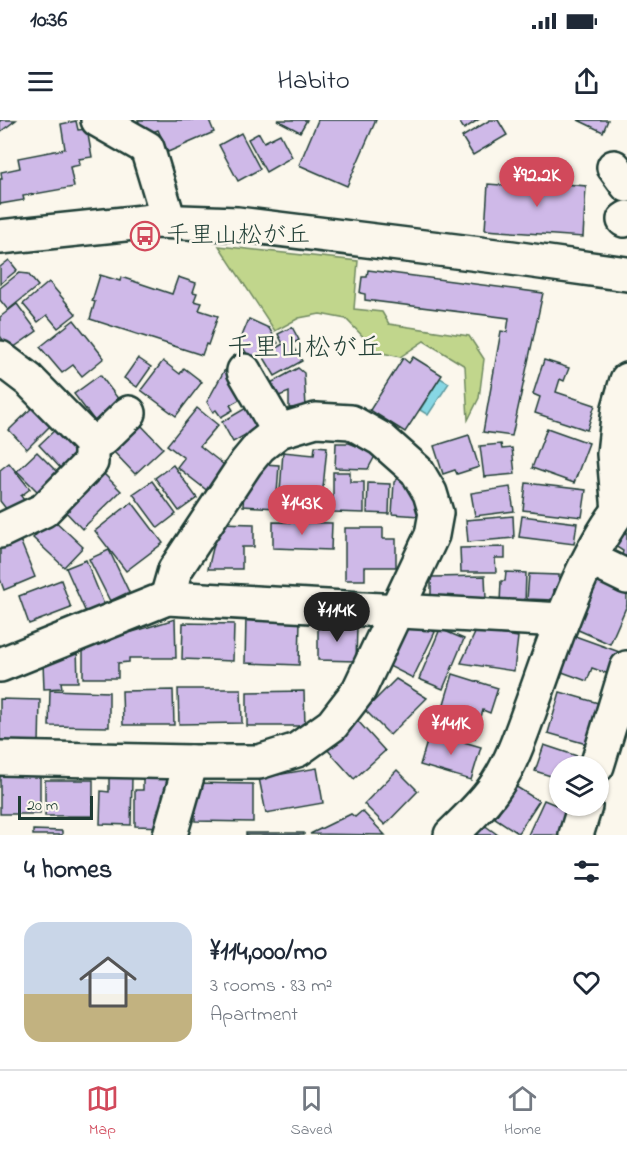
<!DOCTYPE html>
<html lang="en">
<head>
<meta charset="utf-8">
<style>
  :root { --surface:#fff; --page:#f2f2f3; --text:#1f2937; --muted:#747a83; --line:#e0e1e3; --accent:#d1495b }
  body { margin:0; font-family:"Indie Flower","Klee One",sans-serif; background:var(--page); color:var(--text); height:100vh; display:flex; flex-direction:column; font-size:22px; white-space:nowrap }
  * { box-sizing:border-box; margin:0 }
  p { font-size:20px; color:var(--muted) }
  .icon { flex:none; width:33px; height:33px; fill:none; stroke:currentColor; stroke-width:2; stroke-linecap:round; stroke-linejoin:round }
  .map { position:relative; height:715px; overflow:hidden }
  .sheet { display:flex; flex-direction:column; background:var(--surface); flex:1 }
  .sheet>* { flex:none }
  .tools { position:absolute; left:549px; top:636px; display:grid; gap:12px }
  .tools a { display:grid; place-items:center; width:60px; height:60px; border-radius:50%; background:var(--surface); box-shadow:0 2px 4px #0004; font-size:30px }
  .scale { position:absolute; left:18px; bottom:15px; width:75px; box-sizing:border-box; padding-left:6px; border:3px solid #1f3d34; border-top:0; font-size:16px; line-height:21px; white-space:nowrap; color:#1f3d34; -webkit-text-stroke:4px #fbf7ec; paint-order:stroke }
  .price { position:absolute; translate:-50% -51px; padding:0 14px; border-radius:21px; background:var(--accent); color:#fff; font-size:20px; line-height:39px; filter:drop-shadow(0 2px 3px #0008) }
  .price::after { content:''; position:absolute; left:50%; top:36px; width:18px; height:14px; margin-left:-9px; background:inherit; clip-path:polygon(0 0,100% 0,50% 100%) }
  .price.selected { background:#222; color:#fff }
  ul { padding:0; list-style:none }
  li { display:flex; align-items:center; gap:18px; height:150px; padding:0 24px }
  li span { display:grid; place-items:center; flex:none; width:168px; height:120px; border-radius:18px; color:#555 }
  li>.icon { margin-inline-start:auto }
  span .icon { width:72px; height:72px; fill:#fffc; stroke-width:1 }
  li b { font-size:26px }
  h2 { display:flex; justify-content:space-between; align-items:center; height:72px; padding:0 24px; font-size:26px }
  .status { display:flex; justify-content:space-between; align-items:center; height:42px; padding:0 30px; background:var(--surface); direction:ltr }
  .status svg { height:16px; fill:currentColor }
  header { display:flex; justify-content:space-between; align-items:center; height:78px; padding:0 24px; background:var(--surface); font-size:27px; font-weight:600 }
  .dock { display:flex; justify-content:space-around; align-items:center; height:84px; border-top:2px solid var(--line); background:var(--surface); font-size:16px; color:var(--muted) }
  .dock a { display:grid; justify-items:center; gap:3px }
  .dock .selected { color:var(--accent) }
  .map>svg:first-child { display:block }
  .green { fill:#c1d68c; stroke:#708a60; stroke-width:1.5 }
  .water { fill:#87d7e4; stroke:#5d999e; stroke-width:1.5 }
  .building { fill:#cfb9e8; stroke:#1f3d34; stroke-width:1.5 }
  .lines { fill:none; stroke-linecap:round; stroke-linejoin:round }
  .minor-casing { stroke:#1f3d34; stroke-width:38 }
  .minor { stroke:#fbf7ec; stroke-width:33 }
  .labels { text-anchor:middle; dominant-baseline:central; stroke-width:5; stroke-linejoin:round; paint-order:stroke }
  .poi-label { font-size:24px; fill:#1f3d34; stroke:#fbf7ec; text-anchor:start }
  .neighbourhood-label { font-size:26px; fill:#1f3d34; stroke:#fbf7ec }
</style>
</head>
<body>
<div class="status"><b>10:36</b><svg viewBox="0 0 49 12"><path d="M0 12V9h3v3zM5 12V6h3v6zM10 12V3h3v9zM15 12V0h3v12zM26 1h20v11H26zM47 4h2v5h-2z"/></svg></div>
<header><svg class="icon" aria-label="menu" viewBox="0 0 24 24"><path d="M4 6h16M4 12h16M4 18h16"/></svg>Habito<svg class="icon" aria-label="share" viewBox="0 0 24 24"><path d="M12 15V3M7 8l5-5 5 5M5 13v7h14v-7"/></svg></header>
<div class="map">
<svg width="627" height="715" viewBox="0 0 627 715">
  <rect width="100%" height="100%" fill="#fbf7ec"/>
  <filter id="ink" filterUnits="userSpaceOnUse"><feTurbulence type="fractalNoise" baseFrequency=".0167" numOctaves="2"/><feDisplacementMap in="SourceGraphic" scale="12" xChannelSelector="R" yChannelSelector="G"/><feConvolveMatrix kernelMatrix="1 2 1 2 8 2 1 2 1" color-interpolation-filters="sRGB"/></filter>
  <g filter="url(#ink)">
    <path class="green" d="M219 126 358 141 354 189 382 192 389 204 469 216 484 239 479 278 468 300 465 246 424 221 400 237 378 232 346 199 320 194 299 198 275 211Z"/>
    <path class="water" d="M440 258 449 263 428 295 420 290Z"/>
    <g class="building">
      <path d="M0 0H16L0 12Z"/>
      <path d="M138 0H209L214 12 168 32 158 10 145 15Z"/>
      <path d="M277 0H307L300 12Z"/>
      <path d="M318 0H376L347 66 299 45Z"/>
      <path d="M458 0H478L464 9Z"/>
      <path d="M490 0H498L507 15 473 35 462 17Z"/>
      <path d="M578 0H608L603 12Z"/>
      <path d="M76 1 78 10 87 9 92 37 79 39 80 45 70 47 74 67 23 76 24 80 0 84V59H2L1 52 20 48 18 38 65 29 61 4Z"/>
      <path d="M241 13 260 49 238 61 219 25Z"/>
      <path d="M259 13 264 22 280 14 292 37 266 52 248 19Z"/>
      <path d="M538 52 556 54 555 63 586 66 583 117 485 110 488 64 537 68Z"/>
      <path d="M9 140 17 150 0 164V147Z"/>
      <path d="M368 150 543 173 512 316 483 312 501 211 507 212 509 198 365 180V174L360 173 362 157H367Z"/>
      <path d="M19 153 28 154 38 166 8 190 0 180V168Z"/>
      <path d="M100 155 120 161 121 157 172 174 178 157 196 163 193 172 197 173 194 181 202 183 199 190 218 196 208 225 206 224 202 235 90 199 95 182 92 181Z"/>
      <path d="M49 162 76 194 58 208 47 195 38 202 23 184Z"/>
      <path d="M17 184 37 211 10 230 0 216V197Z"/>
      <path d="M249 199 269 208 278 223 250 239 239 221 243 219 242 216Z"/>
      <path d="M74 200 104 238 82 256 73 245 62 253 40 227Z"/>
      <path d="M292 207 299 220 292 224 302 241 275 256 263 236 283 224 278 214Z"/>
      <path d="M413 237 442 255 405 312 370 290 403 238 409 243Z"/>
      <path d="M138 238 151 247 137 267 124 258Z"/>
      <path d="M544 240 569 248 564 261 560 259 556 272 595 285 587 310 535 293 540 277 533 274Z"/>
      <path d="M163 241 180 254 184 248 202 262 176 296 141 270Z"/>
      <path d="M232 246 248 275 230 285 233 290 221 297 216 290 213 292 207 282 224 251Z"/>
      <path d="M298 248 304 253 306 287 289 288V272L274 278 267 265Z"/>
      <path d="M100 255 123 285 97 304 74 274Z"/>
      <path d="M37 283 54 302 27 329 9 310Z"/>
      <path d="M253 284 264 304 233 322 222 302Z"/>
      <path d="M197 288 218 305 200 326 228 348 209 372 177 347 184 338 167 325Z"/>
      <path d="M140 304 163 328 135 354 112 330Z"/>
      <path d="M58 307 85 336 66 354 39 325Z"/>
      <path d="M547 308 589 323 574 363 532 348Z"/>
      <path d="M469 315 479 347 457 354 455 350 443 354 434 326Z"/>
      <path d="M336 323H349L370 331 375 336 368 349 335 348Z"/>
      <path d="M501 324 502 329 512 328 515 354 484 357 480 326Z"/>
      <path d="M315 326 327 327 321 388 279 384 283 332 314 335Z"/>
      <path d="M37 332 62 357 42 376 17 351Z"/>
      <path d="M9 343 30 369 21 376 26 383 11 395 0 381V350Z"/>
      <path d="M263 344 279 345 276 388 243 386 244 372Z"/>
      <path d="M173 345 197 378 179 391 155 358Z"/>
      <path d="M102 352 121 371 82 409 63 389Z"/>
      <path d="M333 352H350V362H364V393L333 392Z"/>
      <path d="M402 355 420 380 419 396 392 394 394 362Z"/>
      <path d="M152 361 176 394 158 408 133 374Z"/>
      <path d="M368 363 390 364 389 394 367 393Z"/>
      <path d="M526 363 586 370 582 397 523 390Z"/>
      <path d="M510 367 514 391 475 396 471 373Z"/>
      <path d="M132 382 163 423 126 451 95 411Z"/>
      <path d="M513 396 514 418 468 422 466 400Z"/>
      <path d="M522 396 577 403 574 424 519 417Z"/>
      <path d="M52 398 83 427 64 447 33 418Z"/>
      <path d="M273 402 332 403 331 430 273 428Z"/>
      <path d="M219 403 254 404V427H242V449H208Z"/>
      <path d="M627 407V443L621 439 623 431 615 426Z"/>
      <path d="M345 408H383V419H396V447H365V460H345Z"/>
      <path d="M18 415 35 457 4 470 0 459V423Z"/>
      <path d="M505 427V438H495L496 452H461L460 428Z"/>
      <path d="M109 430 129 472 110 481 89 439Z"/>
      <path d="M86 440 105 487 87 495 66 448Z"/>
      <path d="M506 452 526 453 525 484 500 483 501 461H505Z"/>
      <path d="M529 454 559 455V469H554V480L527 479Z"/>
      <path d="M485 456 486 479 431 481V457Z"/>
      <path d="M600 456 627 468V485L610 524 576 509Z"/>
      <path d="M61 460 71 488 29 504 19 476Z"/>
      <path d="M246 497 300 500 299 545 245 543Z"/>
      <path d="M175 499 176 538H129V542L118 543V558H83V527Z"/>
      <path d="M409 499 435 512 413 558 387 545Z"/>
      <path d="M183 503 234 504 233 541 182 539Z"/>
      <path d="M318 506H357L356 541 318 540Z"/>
      <path d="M440 509 464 519 443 569 419 559Z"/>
      <path d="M476 511 518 517 514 551 461 543Z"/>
      <path d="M575 516 625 534 617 557 592 548 587 561 562 552Z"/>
      <path d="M77 528 78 562H61L62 568 44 569 43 542Z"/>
      <path d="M453 554 498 568 490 593 483 590 475 618 437 607Z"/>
      <path d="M396 559 427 578 390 615 365 590Z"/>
      <path d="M178 569H241L242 603 179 604Z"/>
      <path d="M50 570 109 572V607L49 606Z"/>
      <path d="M173 570 174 605H123L122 571Z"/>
      <path d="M304 571 305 606H247V572Z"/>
      <path d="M560 572 602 584 590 625 548 613Z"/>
      <path d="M0 579 40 580 39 625 0 624Z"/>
      <path d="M357 600 385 631 354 659 326 628Z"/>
      <path d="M430 612 481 627 471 660 420 645Z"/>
      <path d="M544 625 592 641 590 646H560V659L535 651Z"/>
      <path d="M317 648 323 683 266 693 259 658Z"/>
      <path d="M397 650 418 671 385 705 364 684Z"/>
      <path d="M0 654 40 655V694H0Z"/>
      <path d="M143 656H167V707L135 706V670H143Z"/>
      <path d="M109 657H132L131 705 100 704 101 671 109 672Z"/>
      <rect x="45" y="660" width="48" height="36"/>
      <path d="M195 663 253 664V702L195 701Z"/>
      <path d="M515 666 539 681 518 713 495 698Z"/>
      <path d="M544 680 575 693 566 715H528Z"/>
      <path d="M362 691 385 715 310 714 351 694 355 697Z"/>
      <path d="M480 702 498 715H470Z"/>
      <path d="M33 710 62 711V715H33Z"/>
      <rect x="246" y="713" width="58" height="2"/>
    </g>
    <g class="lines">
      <g class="minor-casing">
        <g id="minor">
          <path d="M98 0 147 28 169 101"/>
          <path d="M614 47 627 65"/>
          <path d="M624 100 627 98"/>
          <path d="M0 117 153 101 237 104 512 138 627 154"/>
          <path d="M0 238 29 260 91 323V342L44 390 0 411"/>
          <path d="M244 251 279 311"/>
          <path d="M91 323 102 319 129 293"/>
          <path d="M619 391 614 334 619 288 627 260"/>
          <path d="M590 439 627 457"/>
          <path d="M0 545 167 478 562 500"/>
          <path d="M0 638 191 642H259L297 630 332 605 359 570 432 415 436 393 430 373 417 351 381 319 351 302 316 300 279 311 260 326 246 343 175 450 167 478"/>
          <path d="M597 646 627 548"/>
          <path d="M170 715 191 642"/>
          <path d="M451 715C467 699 485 683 497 664 513 640 522 611 532 584 555 521 582 432 627 381"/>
          <path d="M576 715 585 686"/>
        </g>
      </g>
      <use href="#minor" class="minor"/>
    </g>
  </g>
  <defs>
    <g id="bus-ring" transform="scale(1.5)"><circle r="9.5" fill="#fbf7ec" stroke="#d1495b" stroke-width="1.5"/><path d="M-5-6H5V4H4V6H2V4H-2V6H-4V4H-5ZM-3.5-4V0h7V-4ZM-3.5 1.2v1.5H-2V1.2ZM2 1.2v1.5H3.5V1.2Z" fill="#d1495b"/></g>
  </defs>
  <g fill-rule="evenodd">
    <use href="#bus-ring" x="145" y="116"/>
  </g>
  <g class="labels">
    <g class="poi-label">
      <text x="166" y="116">千里山松が丘</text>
    </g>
    <g class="neighbourhood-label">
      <text x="305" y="229">千里山松が丘</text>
    </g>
  </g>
</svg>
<div class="tools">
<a><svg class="icon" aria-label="layers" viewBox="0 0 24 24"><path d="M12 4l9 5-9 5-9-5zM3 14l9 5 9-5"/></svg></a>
</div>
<div class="scale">20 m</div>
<b class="price" style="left:537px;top:88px">¥92.2K</b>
<b class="price" style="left:302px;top:416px">¥143K</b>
<b class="price selected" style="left:337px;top:523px">¥114K</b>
<b class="price" style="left:451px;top:636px">¥141K</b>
</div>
<section class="sheet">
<h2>4 homes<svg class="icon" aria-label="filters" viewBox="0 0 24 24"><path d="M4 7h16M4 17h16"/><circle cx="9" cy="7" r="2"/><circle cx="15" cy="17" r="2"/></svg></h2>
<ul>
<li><span style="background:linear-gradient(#c9d6e8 60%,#c2b280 0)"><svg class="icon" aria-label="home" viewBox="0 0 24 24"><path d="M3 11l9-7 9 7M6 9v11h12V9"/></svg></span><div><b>¥114,000/mo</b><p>3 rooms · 83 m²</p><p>Apartment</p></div><svg class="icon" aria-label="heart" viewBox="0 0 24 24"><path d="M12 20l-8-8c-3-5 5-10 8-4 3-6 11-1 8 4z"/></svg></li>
</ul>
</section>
<nav class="dock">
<a class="selected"><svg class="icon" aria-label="map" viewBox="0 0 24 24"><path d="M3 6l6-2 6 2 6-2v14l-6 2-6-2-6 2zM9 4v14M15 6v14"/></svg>Map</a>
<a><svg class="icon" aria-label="saved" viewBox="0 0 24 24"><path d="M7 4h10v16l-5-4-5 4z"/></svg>Saved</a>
<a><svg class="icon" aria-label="home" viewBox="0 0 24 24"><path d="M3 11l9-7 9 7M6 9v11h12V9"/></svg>Home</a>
</nav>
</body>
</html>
